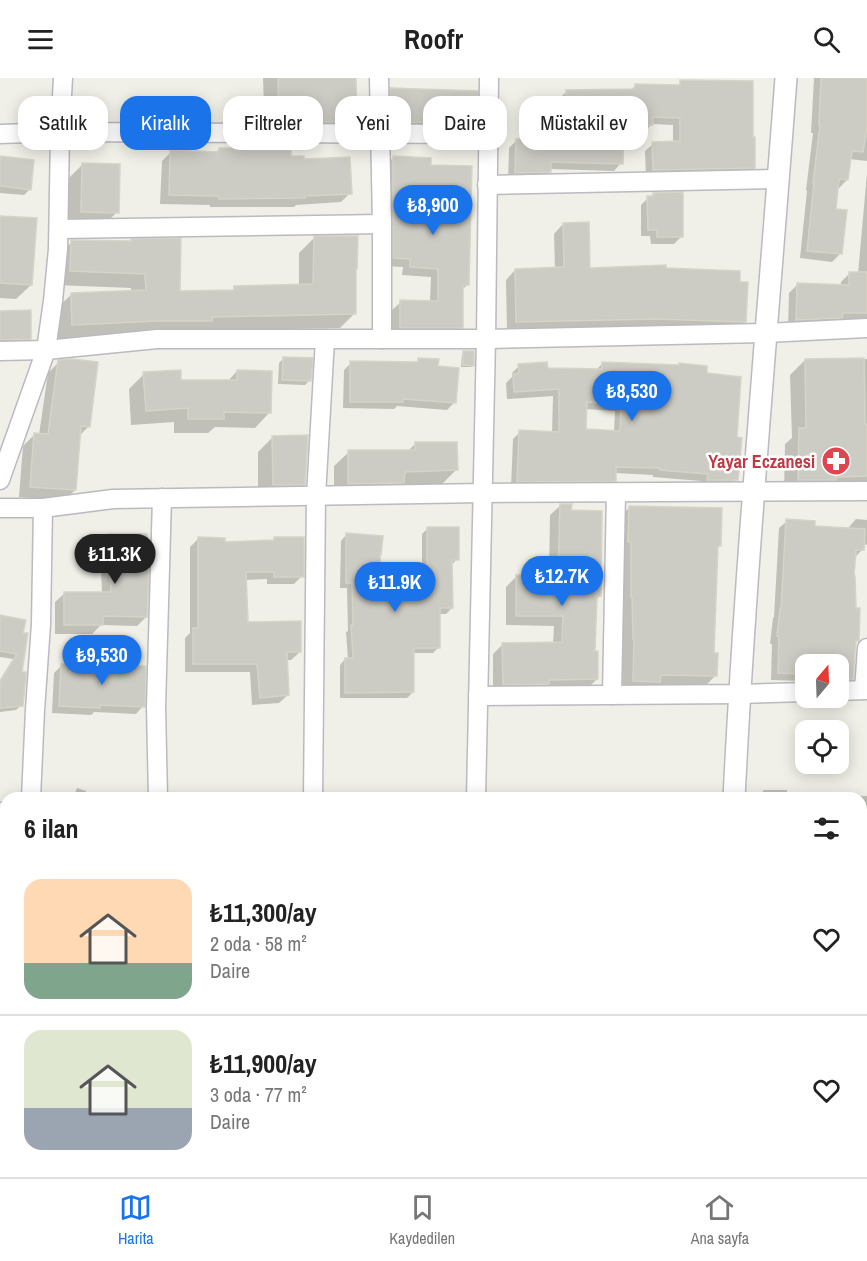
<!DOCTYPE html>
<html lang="tr">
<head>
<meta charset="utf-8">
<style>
  :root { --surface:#fff; --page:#f2f2f2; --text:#222; --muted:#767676; --line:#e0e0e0; --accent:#1a73e8 }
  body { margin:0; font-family:"Archivo Narrow",sans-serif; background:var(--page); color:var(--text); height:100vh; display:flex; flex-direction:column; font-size:22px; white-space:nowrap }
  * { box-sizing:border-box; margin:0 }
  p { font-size:20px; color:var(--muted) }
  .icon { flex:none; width:33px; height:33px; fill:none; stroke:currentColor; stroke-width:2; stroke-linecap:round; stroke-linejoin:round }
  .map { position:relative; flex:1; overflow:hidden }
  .panel { position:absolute; left:0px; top:714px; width:867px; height:386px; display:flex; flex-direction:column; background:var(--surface); border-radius:18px 18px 0 0; box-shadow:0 3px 15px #0003 }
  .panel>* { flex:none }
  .banner { position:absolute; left:18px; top:18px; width:831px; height:54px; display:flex; gap:12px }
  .needle { width:39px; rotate:19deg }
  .fabs { position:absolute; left:795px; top:576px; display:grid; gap:12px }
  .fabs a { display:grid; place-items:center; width:54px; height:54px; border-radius:12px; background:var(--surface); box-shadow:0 3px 15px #0003; font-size:30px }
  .price { position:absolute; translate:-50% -51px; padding:0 14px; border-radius:21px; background:var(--accent); color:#fff; font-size:20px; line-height:39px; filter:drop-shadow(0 2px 3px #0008) }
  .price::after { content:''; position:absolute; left:50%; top:36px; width:18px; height:14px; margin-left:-9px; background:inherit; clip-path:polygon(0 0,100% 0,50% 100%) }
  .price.selected { background:#222; color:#fff }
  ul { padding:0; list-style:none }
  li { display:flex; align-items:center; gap:18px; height:150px; padding:0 24px }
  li+li { border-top:2px solid var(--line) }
  li span { display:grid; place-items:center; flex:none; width:168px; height:120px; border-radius:18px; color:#555 }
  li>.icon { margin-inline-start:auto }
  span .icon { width:72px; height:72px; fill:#fffc; stroke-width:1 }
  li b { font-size:26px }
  h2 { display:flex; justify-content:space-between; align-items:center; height:72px; padding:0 24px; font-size:26px }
  .chip { padding:0 21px; border-radius:18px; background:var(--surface); box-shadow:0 3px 15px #0003; font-size:21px; line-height:54px }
  .chip.selected { background:var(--accent); color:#fff }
  header { display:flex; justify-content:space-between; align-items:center; height:78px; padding:0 24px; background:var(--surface); font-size:27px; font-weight:800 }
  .menu { display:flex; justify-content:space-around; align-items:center; height:84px; border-top:2px solid var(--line); background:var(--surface); font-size:16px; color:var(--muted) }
  .menu a { display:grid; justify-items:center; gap:3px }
  .menu .selected { color:var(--accent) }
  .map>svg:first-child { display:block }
  .shadow { fill:#0003; fill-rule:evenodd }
  .building { fill:#cccbc4; stroke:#d5d4c6; stroke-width:1.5; fill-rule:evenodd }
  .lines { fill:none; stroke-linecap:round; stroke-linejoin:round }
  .minor-casing { stroke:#babac0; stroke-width:21 }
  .tertiary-casing { stroke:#babac0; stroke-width:24 }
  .minor { stroke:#fff; stroke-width:18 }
  .tertiary { stroke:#fff; stroke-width:21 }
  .labels { text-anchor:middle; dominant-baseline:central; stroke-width:5; stroke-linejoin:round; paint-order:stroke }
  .health-label { font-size:18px; font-weight:bold; fill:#be3a42; stroke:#fff; text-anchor:end }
</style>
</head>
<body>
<header><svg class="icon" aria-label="menu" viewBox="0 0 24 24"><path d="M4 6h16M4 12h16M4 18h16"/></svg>Roofr<svg class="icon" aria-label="search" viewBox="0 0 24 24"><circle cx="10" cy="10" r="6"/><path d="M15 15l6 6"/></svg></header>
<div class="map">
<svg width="867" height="1099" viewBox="0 0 867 1099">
  <rect width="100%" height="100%" fill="#f0f0e8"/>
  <g class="shadow">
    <path d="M263 0H354L355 44 341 58H265Z"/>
    <path d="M814 0H867V83L849 81 847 102 839 110 837 109 834 132 840 176 832 184 800 180 807 113 806 112 813 55H811Z"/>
    <path d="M681 4 751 60 754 90 746 97 646 99 645 73 653 66 673 65V47L652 46 644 54 622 55 621 85 614 93 549 91V94L541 102H508L509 70 517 62 554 63 559 58V21L567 13H630L635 8H677Z"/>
    <path d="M391 11 476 44 466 54H382L381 21Z"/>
    <path d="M219 71 247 74 303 82 350 115 341 124 296 127 294 129H210V127L160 126 162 83 171 74 215 75Z"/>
    <path d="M0 80 30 111 24 117 0 115Z"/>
    <path d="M393 80 468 206 461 213V249L453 258H392V232L401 224H430L431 199 402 197 403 189 385 188V88Z"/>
    <path d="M82 87 117 134 102 149 67 148 68 101Z"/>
    <path d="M867 95V243L788 250 789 215 797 207 841 208V204L849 196H858Z"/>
    <path d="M654 116 682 158 674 166H651L650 158H641V127L648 120H651Z"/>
    <path d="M0 139 31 207 16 221 0 220Z"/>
    <path d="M563 146 589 191 665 192 745 244 735 253H507L506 202 515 192 555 191 554 156Z"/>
    <path d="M314 160 355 235 340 250 200 253 58 261 56 231 71 217 131 214V210L56 207 57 178 72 164 130 165 179 215 231 214 235 210 299 208V175Z"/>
    <path d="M0 234 29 260 22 268H0Z"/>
    <path d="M464 274 473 287 471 289H461L462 276Z"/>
    <path d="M284 280 310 302 305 307 278 306 279 285Z"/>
    <path d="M419 281 455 324 447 332 397 328 394 331 343 330 344 292 351 285H415Z"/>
    <path d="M867 281V412L784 416 785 366 792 360 790 297 805 282Z"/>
    <path d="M59 284 89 348 79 358 75 412 64 423 19 419 23 368 34 357H39L48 295Z"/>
    <path d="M603 285 705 297 735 361 736 402 729 409 701 408V403L653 399V397L615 395 614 402 607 410H511L513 361 520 354 552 355 553 318 507 321 506 305 512 299V295L519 288 546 292H596ZM585 331 615 333 614 354 585 353Z"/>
    <path d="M237 293 269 335 255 350 215 349 208 355H174V344L131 347 129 311 144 296 180 303 227 304Z"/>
    <path d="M273 359 304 406 289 421H258V374Z"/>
    <path d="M415 366 456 392 441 407 400 408 334 420V388L349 374 408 373Z"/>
    <path d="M561 427 570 434 600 518 595 522 593 575 597 601 587 611 493 616V576L503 566H553L554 548 506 547V509L516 499H549L550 437Z"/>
    <path d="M629 430 719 467 716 470 713 576 716 597 704 609 655 608 647 615 622 614 623 572H622L618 441Z"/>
    <path d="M856 441 867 442V467L863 466V471L855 479 852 499 857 562 854 565 852 601 844 608 838 609V586H806V603L771 602 772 566H770L773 540 774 539 779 450 787 443 813 450 849 452V449Z"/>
    <path d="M428 450 457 481 451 488 452 530 446 536H439V569L433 575H413V614L407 620H340V587L345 581H348L346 554 348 553 347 510H340L341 463 346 457 380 477 379 517H402V508L408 502H422V456Z"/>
    <path d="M109 457 146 539 137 548 101 547 92 556H55V524L65 515H102L100 467Z"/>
    <path d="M275 460 302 498 294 506H267V501L245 502 246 545 300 574 291 582H286L288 617 279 625 252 627 250 594H185V560L190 555V469L198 461 224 465 271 464Z"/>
    <path d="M0 540 24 543 20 595 22 627 16 632 0 634V602L13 581 0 579Z"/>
    <path d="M61 588 143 628 136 636 94 634 91 637 52 635 54 595Z"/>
    <path d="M77 710 86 713 85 720H73Z"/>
    <path d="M764 712H787V715H821V719L867 718V757H861V720H757Z"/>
    <path d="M6 768V850H0V773H5Z"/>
    <rect x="0" y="916" width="6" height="39"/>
    <path d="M0 1052H6V1092L0 1091Z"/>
    <path d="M861 1070 867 1071 865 1093 861 1098 845 1096 846 1094H861Z"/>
    <path d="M247 1094H293L292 1095Z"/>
    <path d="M363 1094H437L435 1096Z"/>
  </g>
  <g class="building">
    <path d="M278 0H356L357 44H279Z"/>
    <path d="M821 0H867V49L863 74 852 73 848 102 839 101 836 131 847 132 842 176 807 173 814 105H813L820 47H819Z"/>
    <path d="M680 2 753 3V59H755V90L653 92 652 64 680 63V40L653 39V47L624 48 623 86 551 84V94L515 95 516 61H561V54H566V12L635 11V6L680 7Z"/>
    <path d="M390 10 478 13 477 45 391 44Z"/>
    <path d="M219 70H248V72H291V78H304V81L350 79 352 116 305 118V120L219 121V118L169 117 170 72 219 74Z"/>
    <path d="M0 78 34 82 31 112 0 108Z"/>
    <path d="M393 78 431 80V87L472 88 469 207H463V250H400V222L438 223V191L410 189V181L393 180Z"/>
    <path d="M82 85 120 86 119 135 81 134Z"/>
    <path d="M683 114V159H657V152H648L647 118H653V115Z"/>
    <path d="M0 138 37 140 32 207 0 205Z"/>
    <path d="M589 144 590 190 666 187V190L740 193V204H748L746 244 656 241 516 244 515 191 564 189 563 145Z"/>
    <path d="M314 158H358L357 191H356V236L212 239V243H159L72 247 71 215 146 212 145 196 70 193 71 162 131 163V161L181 160 180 213 234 212V208L313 206Z"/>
    <path d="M849 194H867V235H843L842 240 796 242 797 205 849 207Z"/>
    <path d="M31 232V261L0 262V233Z"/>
    <path d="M463 273H474V288L463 287Z"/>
    <path d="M283 279 313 280 311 303 282 302Z"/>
    <path d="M418 280 439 281 438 288 459 290 456 325 403 321V324H350V283L418 284Z"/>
    <path d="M864 280 865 346H867V398L836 399V402H798L799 350H806L805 281Z"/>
    <path d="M72 281 98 284 90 349 81 348 76 412 30 409 34 355 48 356 58 282Z"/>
    <path d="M547 284 548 290 602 291V284L679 287V285L707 288V295L741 299 737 359 742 360 738 402H707L708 396 660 392V390L616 389V403L517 404 519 352 559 354V311L514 314 513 296 519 295 518 286ZM587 324 621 326 620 353 586 351Z"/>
    <path d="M181 292V302H237V292L272 293 271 335 224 334V341H188V330L146 333 143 294Z"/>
    <path d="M308 357 305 407H273L272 358Z"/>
    <path d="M415 364H457L458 392 405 394 404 405 348 406V372H415Z"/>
    <path d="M560 426H572L571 432 602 433 601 518H597L595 573H598V601L549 602V606L503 607 502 565 562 564 563 538H516V497L558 498Z"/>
    <path d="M629 428 722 430 721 468H718L714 575H718L717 598 661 597 660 604 633 603 634 561H633L632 519H631V465L628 464Z"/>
    <path d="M786 441 815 443V448L865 451 864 472H856L854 498H855L856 530H860L859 563H856L853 601 838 602V586H806V596L778 595 779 559 777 558 780 531H781Z"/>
    <path d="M427 449H459V482H452L453 530H440V570H414V614L345 615V580H353L351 547H353L352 505H346V455L383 458 381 477H380L381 516H408L407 501 427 500Z"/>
    <path d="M108 456H147L149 491 147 539 103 538V547H64V514H111Z"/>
    <path d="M198 459 225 460V464L274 462V459H304V499H274V494H246L248 544 301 543V574H287L289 617 260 620 257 586H193V550H198Z"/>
    <path d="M0 537 26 542 23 555H28L22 594H26V598L23 628 0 630V603L17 576 0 573Z"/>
    <path d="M61 586 146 588 145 629 100 627V630L59 628Z"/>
  </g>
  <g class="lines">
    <g class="minor-casing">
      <g id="minor">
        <path d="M379 0 382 146V261"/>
        <path d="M0 56 60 54 488 56"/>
        <path d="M487 107 778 101"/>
        <path d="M59 151 382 146"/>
        <path d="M0 273 46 272 157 261H486L766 255 867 250"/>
        <path d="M0 402 46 272 53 223 58 171 60 54 63 0"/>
        <path d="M0 430H43L113 421 483 415 867 413"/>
        <path d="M864 612 867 570"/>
        <path d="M838 613 867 612"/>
        <path d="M612 617 616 415"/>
        <path d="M478 618 739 616 806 614"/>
        <path d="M31 720 35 632 41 546 43 430"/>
        <path d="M158 720 156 629 162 420"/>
        <path d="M313 720 316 418 325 261"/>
        <path d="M476 720 486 261 489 0"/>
        <path d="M0 734H6"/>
        <path d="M861 766H867"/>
        <path d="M861 821 867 820"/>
        <path d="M0 870 6 869"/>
        <path d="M471 1099V1094"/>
      </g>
    </g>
    <g class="tertiary-casing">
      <g id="tertiary">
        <path d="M734 720C746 480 768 240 786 0"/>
        <path d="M708 1099V1094"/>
      </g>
    </g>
    <use href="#minor" class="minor"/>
    <use href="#tertiary" class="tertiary"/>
  </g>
  <defs>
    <g id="pharmacy-disc" transform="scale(1.5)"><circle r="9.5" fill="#e0444e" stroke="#fff"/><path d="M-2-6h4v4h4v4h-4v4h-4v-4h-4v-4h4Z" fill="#fff"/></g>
  </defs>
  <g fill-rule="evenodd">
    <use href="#pharmacy-disc" x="836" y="383"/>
  </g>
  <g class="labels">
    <g class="health-label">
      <text x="815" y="383">Yayar Eczanesi</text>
    </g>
  </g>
</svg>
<div class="fabs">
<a><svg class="needle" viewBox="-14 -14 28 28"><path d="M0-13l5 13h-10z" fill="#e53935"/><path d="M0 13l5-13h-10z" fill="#767676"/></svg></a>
<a><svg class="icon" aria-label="locate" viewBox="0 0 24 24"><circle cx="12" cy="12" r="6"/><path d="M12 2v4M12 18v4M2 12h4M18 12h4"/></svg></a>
</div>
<b class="price" style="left:433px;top:158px">₺8,900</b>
<b class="price" style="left:632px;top:344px">₺8,530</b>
<b class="price selected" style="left:115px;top:507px">₺11.3K</b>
<b class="price" style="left:562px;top:529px">₺12.7K</b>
<b class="price" style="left:395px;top:535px">₺11.9K</b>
<b class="price" style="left:102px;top:608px">₺9,530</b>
<div class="banner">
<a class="chip">Satılık</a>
<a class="chip selected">Kiralık</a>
<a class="chip">Filtreler</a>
<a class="chip">Yeni</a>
<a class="chip">Daire</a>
<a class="chip">Müstakil ev</a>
</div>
<section class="panel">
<h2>6 ilan<svg class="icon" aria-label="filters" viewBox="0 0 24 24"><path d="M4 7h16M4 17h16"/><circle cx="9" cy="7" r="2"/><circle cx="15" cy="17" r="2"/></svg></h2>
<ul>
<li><span style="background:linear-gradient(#ffd9b3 70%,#7fa58c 0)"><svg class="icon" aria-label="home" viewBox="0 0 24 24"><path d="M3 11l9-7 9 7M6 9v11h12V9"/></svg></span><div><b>₺11,300/ay</b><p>2 oda · 58 m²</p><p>Daire</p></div><svg class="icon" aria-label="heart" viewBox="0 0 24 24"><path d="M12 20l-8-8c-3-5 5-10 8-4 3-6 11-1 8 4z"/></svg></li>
<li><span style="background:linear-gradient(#dfe7d0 65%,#9aa5b1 0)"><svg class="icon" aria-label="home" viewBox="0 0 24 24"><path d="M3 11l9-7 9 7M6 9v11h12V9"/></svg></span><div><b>₺11,900/ay</b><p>3 oda · 77 m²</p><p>Daire</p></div><svg class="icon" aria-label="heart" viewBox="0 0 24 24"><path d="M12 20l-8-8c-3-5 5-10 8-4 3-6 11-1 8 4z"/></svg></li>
</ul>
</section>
</div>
<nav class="menu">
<a class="selected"><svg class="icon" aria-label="map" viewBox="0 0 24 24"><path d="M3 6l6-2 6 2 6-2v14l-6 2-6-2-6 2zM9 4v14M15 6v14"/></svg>Harita</a>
<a><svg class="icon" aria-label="saved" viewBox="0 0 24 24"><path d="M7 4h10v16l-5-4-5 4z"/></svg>Kaydedilen</a>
<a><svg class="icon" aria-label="home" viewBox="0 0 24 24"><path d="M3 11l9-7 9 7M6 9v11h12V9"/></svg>Ana sayfa</a>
</nav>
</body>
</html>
